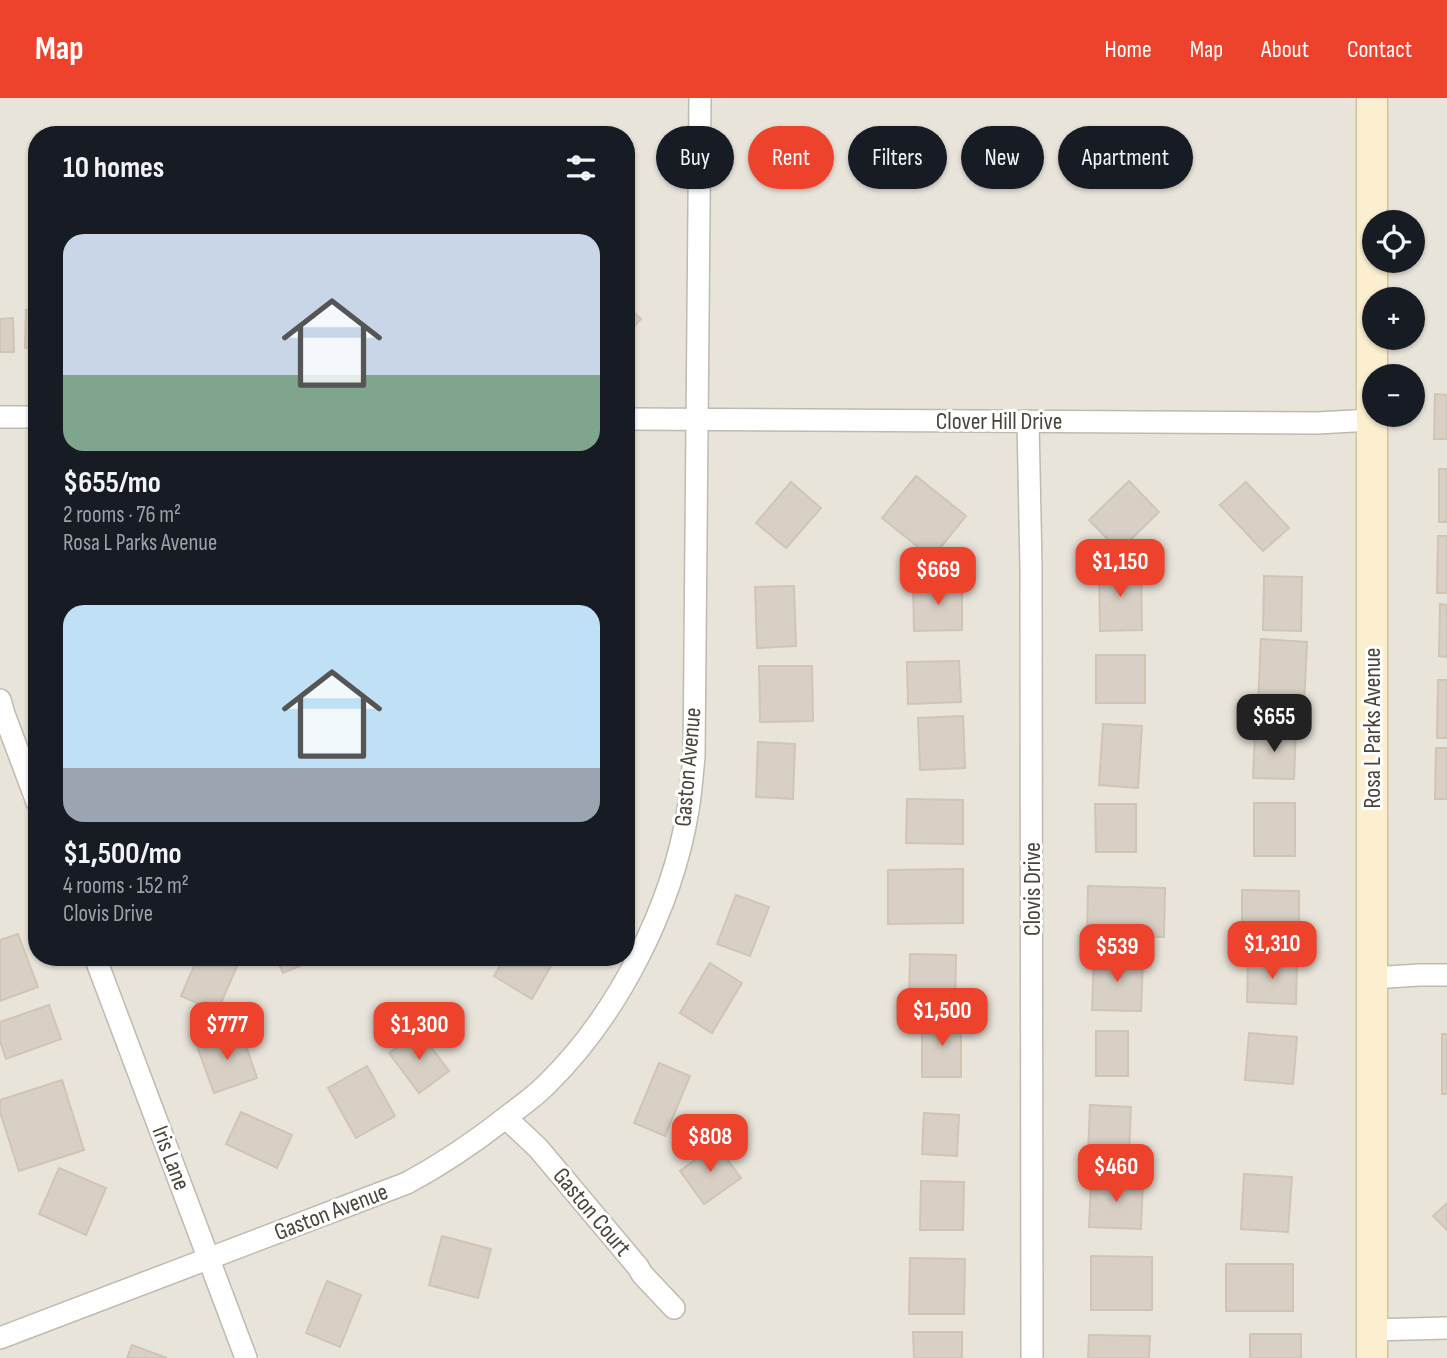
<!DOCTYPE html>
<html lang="en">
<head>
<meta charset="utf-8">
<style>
  :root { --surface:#171b24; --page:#20242c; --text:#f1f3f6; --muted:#9ea1a6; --accent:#ed422b }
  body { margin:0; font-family:"Sofia Sans Condensed",sans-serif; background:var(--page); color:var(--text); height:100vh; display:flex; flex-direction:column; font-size:26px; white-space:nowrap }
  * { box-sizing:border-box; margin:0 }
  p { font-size:23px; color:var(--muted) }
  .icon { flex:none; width:38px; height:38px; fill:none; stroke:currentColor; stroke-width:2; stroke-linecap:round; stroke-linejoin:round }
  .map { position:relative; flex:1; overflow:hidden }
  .sheet { position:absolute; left:28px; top:28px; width:607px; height:840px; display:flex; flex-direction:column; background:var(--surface); border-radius:28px; box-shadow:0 2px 5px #0004 }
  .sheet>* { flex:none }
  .hud { position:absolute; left:656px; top:28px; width:665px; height:63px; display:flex; gap:14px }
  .fabs { position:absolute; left:1362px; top:112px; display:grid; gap:14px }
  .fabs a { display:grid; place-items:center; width:63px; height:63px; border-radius:50%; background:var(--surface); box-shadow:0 2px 5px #0004; font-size:35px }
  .price { position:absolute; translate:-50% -60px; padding:0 16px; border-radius:14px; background:var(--accent); color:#fff; font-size:23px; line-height:46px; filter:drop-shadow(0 2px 4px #0008) }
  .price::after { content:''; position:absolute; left:50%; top:42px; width:21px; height:16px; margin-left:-10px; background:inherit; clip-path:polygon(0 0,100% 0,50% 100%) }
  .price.on { background:#222; color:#fff }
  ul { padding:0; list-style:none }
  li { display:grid; align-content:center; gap:14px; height:371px; padding:0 35px }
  li span { display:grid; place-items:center; height:217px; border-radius:21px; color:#555 }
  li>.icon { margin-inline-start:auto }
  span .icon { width:126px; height:126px; fill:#fffc; stroke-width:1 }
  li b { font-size:30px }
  h2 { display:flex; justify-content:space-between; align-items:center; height:84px; padding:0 35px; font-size:30px }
  .tag { padding:0 24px; border-radius:32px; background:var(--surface); box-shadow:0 2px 5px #0004; font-size:24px; line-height:63px }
  .tag.on { background:var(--accent); color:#fff }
  header { display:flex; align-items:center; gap:42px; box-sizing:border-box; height:98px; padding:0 35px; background:var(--accent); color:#fff }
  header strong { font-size:33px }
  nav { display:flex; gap:38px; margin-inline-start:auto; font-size:24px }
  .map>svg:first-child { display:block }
  .residential { fill:#e8e4da; fill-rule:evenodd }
  .building { fill:#d9d0c5; stroke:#d0c5b5; stroke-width:2 }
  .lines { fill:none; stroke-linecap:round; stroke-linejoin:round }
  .street-casing { stroke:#c0b9af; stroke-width:24 }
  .secondary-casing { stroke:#d1c39e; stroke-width:33 }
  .street { stroke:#fff; stroke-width:21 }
  .secondary { stroke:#fbefcf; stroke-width:30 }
  .labels { text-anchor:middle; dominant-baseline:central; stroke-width:6; stroke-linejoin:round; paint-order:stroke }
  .street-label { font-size:24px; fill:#49433a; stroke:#fff }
</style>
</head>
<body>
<header>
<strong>Map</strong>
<nav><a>Home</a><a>Map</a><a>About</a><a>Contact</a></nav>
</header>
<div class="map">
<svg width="1447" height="1260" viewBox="0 0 1447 1260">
  <rect width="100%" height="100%" fill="#f5f2ec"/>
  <path class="residential" d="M0 0H1447V1260H0ZM37 37H626V859H37ZM1374 124H1412V163H1374ZM1374 201H1412V240H1374ZM1374 278H1412V317H1374Z"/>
  <g class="building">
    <path d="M626 207 641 221 626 236Z"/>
    <path d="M26 212 37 213V250H25Z"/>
    <path d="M13 220 14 254H0V221Z"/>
    <path d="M1435 296 1447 297V341H1434Z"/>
    <rect x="1439" y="371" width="8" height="53"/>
    <path d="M916 378 966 418 932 460 882 420Z"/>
    <path d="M1129 383 1159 414 1119 453 1089 422Z"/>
    <path d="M791 384 821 410 786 450 756 425Z"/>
    <path d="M1246 384 1289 430 1263 453 1220 407Z"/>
    <path d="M1438 438H1447V495H1437Z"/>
    <path d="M1099 469H1141L1142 532 1100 533Z"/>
    <path d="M626 471H632L631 529H626Z"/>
    <path d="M1264 478 1302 479 1301 533 1263 532Z"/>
    <path d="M962 485V532L914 533 913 486Z"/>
    <path d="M794 488 796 548 757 550 755 489Z"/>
    <path d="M1440 506 1447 507V559L1439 558Z"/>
    <path d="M1261 541 1307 544 1304 607 1258 604Z"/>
    <rect x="1096" y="557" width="49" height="48"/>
    <path d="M959 563 961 604 908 606 907 564Z"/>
    <path d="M759 568H812L813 623 760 624Z"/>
    <path d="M1438 582H1447V640H1437Z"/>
    <path d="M963 618 965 670 920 672 918 620Z"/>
    <path d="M1103 626 1142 628 1138 690 1099 687Z"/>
    <path d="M1255 631 1296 632 1294 681 1253 680Z"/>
    <path d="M758 644 795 646 793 701 756 699Z"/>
    <path d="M1436 650H1447V701H1435Z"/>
    <path d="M907 701 963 702V746L906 745Z"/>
    <rect x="1254" y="705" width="41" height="53"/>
    <path d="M1095 706H1136V754H1096Z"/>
    <path d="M963 771V825L888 826V772Z"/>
    <path d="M1088 788 1165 790 1164 839 1087 838Z"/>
    <path d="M1242 792 1299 793V833L1242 832Z"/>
    <path d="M736 797 769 809 750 858 717 846Z"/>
    <path d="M18 836 38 889 0 903V842Z"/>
    <path d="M910 856 956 857 955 907 909 906Z"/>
    <path d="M1094 858 1143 860 1141 913 1092 912Z"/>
    <path d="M198 859H222L238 866 217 914 181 898Z"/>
    <path d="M276 859H321L283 875Z"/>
    <path d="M505 859H556L532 901 494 878Z"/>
    <path d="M1248 860 1297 862 1296 906 1247 904Z"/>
    <path d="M710 865 742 885 712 935 680 915Z"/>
    <path d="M49 907 61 941 6 961 0 943V924Z"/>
    <rect x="922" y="920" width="39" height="59"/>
    <path d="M241 933 257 980 214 995 197 948Z"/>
    <path d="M419 933 449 973 419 995 389 955Z"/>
    <rect x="1096" y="933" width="32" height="45"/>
    <path d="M1249 935 1297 939 1293 986 1245 982Z"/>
    <rect x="1442" y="936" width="5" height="60"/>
    <path d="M659 965 690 978 665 1038 634 1025Z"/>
    <path d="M367 968 395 1018 356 1040 328 990Z"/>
    <path d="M62 982 84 1052 19 1073 0 1014V1002Z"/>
    <path d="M1090 1007 1131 1009 1129 1056 1088 1055Z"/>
    <path d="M241 1014 292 1037 277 1070 226 1046Z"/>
    <path d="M924 1015 959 1017 957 1058 922 1056Z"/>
    <path d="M716 1046 741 1080 704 1106 680 1073Z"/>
    <path d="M59 1070 106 1090 86 1137 39 1116Z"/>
    <path d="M1244 1076 1292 1079 1288 1134 1241 1131Z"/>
    <path d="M1091 1081 1143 1083 1141 1131 1089 1129Z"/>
    <path d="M921 1083 964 1084 963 1132H920Z"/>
    <path d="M1447 1105V1132L1433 1118Z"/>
    <path d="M442 1138 491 1151 478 1200 429 1187Z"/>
    <path d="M1091 1158 1152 1159V1212H1091Z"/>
    <path d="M910 1160 965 1161 964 1216H909Z"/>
    <rect x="1226" y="1166" width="67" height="47"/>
    <path d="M327 1183 361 1197 340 1249 306 1235Z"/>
    <path d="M913 1234H962V1260H914Z"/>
    <rect x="1250" y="1236" width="51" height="24"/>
    <path d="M1089 1237 1150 1238 1149 1260H1088Z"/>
    <path d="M132 1247 167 1260H127Z"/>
  </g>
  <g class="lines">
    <g class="street-casing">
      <g id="street">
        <path d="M0 319H37"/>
        <path d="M626 321 1317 325 1372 322"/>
        <path d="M1028 323 1031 470 1032 1260"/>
        <path d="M0 602 4 616 37 704"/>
        <path d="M95 859 246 1260"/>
        <path d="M1372 880 1419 877H1447"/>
        <path d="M506 1020 538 1050 638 1169 642 1176 674 1210"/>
        <path d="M1372 1232 1447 1230"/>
        <path d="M0 1240 407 1085C446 1064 478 1042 513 1014 524 1006 536 997 546 987 617 918 672 810 688 712 691 695 692 677 694 659L700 0"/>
      </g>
    </g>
    <g class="secondary-casing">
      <path id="secondary" d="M1372 1260V0"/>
    </g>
    <use href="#street" class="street"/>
    <use href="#secondary" class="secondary"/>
  </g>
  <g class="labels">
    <g class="street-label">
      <text x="999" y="323">Clover Hill Drive</text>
      <text transform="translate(1372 630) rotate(-90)">Rosa L Parks Avenue</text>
      <text transform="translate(688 669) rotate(-85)">Gaston Avenue</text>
      <text transform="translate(1032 791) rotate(-90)">Clovis Drive</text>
      <text transform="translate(171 1060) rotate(69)">Iris Lane</text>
      <text transform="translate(331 1114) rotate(-21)">Gaston Avenue</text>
      <text transform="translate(592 1114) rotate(50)">Gaston Court</text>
    </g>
  </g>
</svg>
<div class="fabs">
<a><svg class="icon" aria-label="locate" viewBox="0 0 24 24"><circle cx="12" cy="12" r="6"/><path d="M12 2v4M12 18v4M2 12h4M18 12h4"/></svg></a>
<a>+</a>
<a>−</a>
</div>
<b class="price" style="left:1120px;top:501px">$1,150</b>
<b class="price" style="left:938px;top:509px">$669</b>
<b class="price on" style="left:1274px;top:656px">$655</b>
<b class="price" style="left:1272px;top:883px">$1,310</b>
<b class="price" style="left:1117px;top:886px">$539</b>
<b class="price" style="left:942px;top:950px">$1,500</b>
<b class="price" style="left:227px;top:964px">$777</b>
<b class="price" style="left:419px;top:964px">$1,300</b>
<b class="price" style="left:710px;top:1076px">$808</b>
<b class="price" style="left:1116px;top:1106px">$460</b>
<div class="hud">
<a class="tag">Buy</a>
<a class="tag on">Rent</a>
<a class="tag">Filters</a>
<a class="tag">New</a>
<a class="tag">Apartment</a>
</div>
<section class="sheet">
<h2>10 homes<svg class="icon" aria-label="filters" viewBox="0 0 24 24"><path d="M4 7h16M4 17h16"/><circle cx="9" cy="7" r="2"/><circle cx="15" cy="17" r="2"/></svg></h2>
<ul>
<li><span style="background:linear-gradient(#c9d6e8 65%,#7fa58c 0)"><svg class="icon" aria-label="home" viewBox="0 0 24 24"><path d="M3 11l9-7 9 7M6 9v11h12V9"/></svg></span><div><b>$655/mo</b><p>2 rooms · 76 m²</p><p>Rosa L Parks Avenue</p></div></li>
<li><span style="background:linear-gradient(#bfe0f5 75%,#9aa5b1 0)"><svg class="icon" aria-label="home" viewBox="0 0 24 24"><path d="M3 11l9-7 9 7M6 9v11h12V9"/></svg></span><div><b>$1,500/mo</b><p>4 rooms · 152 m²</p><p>Clovis Drive</p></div></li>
</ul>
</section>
</div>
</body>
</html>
